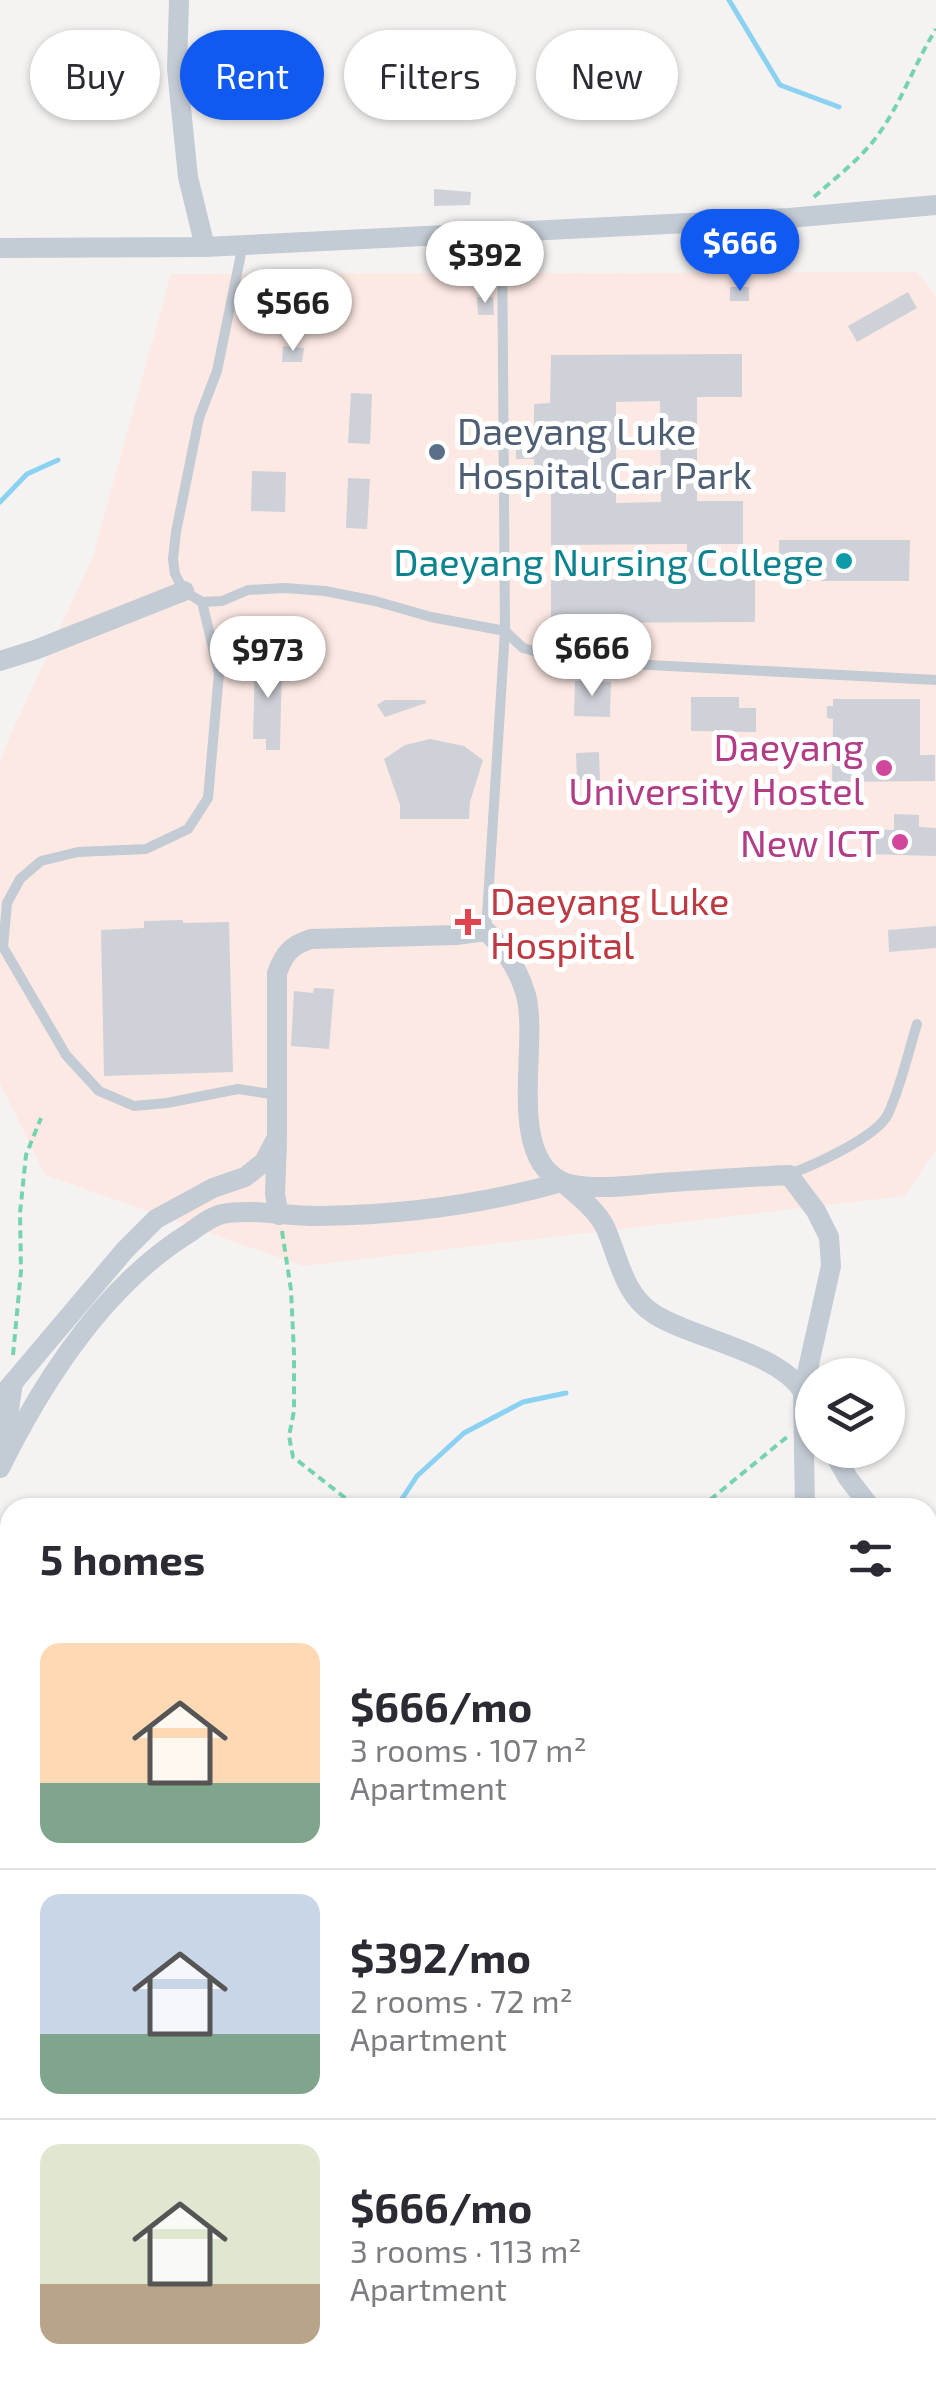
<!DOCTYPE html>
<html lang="en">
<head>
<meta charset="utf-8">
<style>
  :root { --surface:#fff; --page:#f7f7f7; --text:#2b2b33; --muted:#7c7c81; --line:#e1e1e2; --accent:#105af1 }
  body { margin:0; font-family:"Exo 2",sans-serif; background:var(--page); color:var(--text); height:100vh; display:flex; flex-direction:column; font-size:38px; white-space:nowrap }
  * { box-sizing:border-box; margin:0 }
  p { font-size:32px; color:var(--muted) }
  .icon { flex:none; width:55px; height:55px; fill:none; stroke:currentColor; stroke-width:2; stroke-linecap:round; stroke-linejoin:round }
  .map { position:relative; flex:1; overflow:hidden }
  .sheet { position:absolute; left:0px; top:1498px; width:938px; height:892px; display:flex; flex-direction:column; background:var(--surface); border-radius:30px 30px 0 0; box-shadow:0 2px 8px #0004 }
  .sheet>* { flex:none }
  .top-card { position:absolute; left:30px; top:30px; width:878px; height:90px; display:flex; gap:20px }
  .fabs { position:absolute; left:795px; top:1358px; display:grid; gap:20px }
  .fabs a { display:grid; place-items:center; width:110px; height:110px; border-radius:50%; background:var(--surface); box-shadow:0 2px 8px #0004; font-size:50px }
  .price { position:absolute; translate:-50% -85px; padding:0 22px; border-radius:35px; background:#fff; color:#222; font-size:32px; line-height:65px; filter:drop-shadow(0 2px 5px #0008) }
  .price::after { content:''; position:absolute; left:50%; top:60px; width:30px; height:22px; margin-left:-15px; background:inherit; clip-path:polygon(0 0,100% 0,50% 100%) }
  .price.selected { background:var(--accent); color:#fff }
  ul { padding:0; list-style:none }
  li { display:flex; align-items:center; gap:30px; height:250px; padding:0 40px }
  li+li { border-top:2px solid var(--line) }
  li span { display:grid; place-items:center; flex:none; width:280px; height:200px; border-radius:20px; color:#555 }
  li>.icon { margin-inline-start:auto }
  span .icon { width:120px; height:120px; fill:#fffc; stroke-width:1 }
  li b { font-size:42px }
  h2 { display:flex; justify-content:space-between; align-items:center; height:120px; padding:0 40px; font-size:42px }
  .chip { padding:0 35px; border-radius:45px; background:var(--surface); box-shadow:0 2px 8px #0004; font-size:35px; line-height:90px }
  .chip.selected { background:var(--accent); color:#fff }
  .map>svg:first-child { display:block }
  .medical { fill:#fde9e4 }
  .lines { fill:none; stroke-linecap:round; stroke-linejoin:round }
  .stream { stroke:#8bd1f2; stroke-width:5 }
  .building { fill:#ced1d8; fill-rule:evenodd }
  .path { stroke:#76d3af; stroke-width:4; stroke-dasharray:8 5; stroke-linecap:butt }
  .lane { stroke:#c3cbd4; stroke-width:10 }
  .street { stroke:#c3cbd4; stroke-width:20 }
  .service-dot { fill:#5c6f8a; stroke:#fff; stroke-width:4 }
  .culture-dot { fill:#0f9aa8; stroke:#fff; stroke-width:4 }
  .hotel-dot { fill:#d1479c; stroke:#fff; stroke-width:4 }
  .health-dot { fill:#e0444e; stroke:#fff; stroke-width:4 }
  .labels { text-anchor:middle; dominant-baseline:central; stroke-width:10; stroke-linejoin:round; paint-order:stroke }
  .service-label { font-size:38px; fill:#4e5e75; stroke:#fff; text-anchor:start }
  .culture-label { font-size:38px; fill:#0d838f; stroke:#fff; text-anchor:end }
  .hotel-label { font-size:38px; fill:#b23c85; stroke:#fff; text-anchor:end }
  .health-label { font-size:38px; fill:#be3a42; stroke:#fff; text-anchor:start }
</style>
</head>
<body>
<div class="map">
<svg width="936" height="2388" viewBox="0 0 936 2388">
  <rect width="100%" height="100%" fill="#f5f3f2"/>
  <path class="medical" d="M917 272 936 296V1149L905 1196 303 1266 45 1175 0 1083V762L7 743 93 556 171 274Z"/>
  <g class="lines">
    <g class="stream">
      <path d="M729 0 780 85 839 107"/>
      <path d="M0 502 27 474 58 460"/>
      <path d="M396 1508 417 1476 464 1433 523 1402 566 1393"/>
      <path d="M185 2380V2388"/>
    </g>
  </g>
  <g class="building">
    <path d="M434 189 471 192 470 205 434 206Z"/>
    <rect x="730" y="287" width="19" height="14"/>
    <path d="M908 292 917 308 857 342 848 326Z"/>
    <path d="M477 297H493L494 315H478Z"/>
    <path d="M283 346 304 348 302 362H282Z"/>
    <path d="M742 354V397H697V501H743V544H708V579H755V622L551 623V580L687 579V544L551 545V484H534V459H516V437H534V404L550 403 551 355ZM660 401 661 502 616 503V402Z"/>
    <path d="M351 393 372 394 370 444 348 443Z"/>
    <path d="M252 471 286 472 285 512 251 511Z"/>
    <path d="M348 478 370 479 367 529 346 528Z"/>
    <path d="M779 540H910L909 581H779Z"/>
    <path d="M255 657 282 658 280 750H266V739H253Z"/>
    <path d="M575 681 611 682 610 717 574 716Z"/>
    <path d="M691 697H739V708H756V732L691 731Z"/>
    <path d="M833 699H920V755H935V781L832 782 833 719 827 718V706H833Z"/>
    <path d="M385 700H425L426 703 385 717 377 705Z"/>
    <path d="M430 739 464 746 483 760 470 802 469 819H400V805L384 759 405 745Z"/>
    <path d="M599 752 600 780H577L576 753Z"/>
    <path d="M894 814 919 815V827L936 828V856L864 854V829L894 830Z"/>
    <path d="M183 920V923L229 922 233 1072 104 1076 101 930 144 928V921Z"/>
    <path d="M936 926V948L889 952 888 930Z"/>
    <path d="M314 988 334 989 329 1049 291 1046 294 991 313 993Z"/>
  </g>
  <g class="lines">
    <g class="path">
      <path d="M814 197C833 180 854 164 871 144 899 110 913 66 936 29"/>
      <path d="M282 1231 291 1290 294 1353V1411L289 1436 293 1457 358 1508"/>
      <path d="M13 1355 21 1271 20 1213 26 1155 41 1118"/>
      <path d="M700 1508 787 1437"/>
      <path d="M928 1632C936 1662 930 1698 928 1729"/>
      <path d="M928 1769 936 1811"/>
      <path d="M928 2106 936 2119"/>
      <path d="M928 2293 936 2289"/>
      <path d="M723 2388 746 2380"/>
    </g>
    <g class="lane">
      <path d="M502 232 505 631 523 648 548 655 631 664 936 680"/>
      <path d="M243 244 217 371 199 418 176 532 173 559 175 574 184 591 202 602 222 601 248 590 285 588 325 591 375 601 431 617 505 631 486 931"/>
      <path d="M202 602 219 673 208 798 188 829 146 849 78 852 41 861 20 879 7 903 3 947 66 1055 99 1091 134 1106 167 1103 238 1089 277 1095"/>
      <path d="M790 1174C814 1165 877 1137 888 1114 901 1086 908 1053 917 1024"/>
    </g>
    <g class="street">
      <path d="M179 0 177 69 188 177 205 247"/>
      <path d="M0 248 205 247 789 218 936 205"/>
      <path d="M0 661 35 650 184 591"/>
      <path d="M277 1142 275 1194 279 1215"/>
      <path d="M0 1398 125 1250 156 1219 213 1188 245 1177 264 1162 277 1137V973C284 954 291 945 311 939L456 935 486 931C504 948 519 970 526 995 539 1045 506 1154 561 1181 584 1192 634 1185 660 1183 703 1180 746 1177 789 1175L816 1211 829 1237 831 1266 803 1391 805 1508"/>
      <path d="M3 1448 13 1383"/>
      <path d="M832 1450 848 1478 871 1508"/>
      <path d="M0 1468C43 1381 105 1285 189 1233 199 1226 210 1217 222 1214 254 1208 289 1217 321 1216 402 1215 485 1204 562 1182 577 1195 596 1209 605 1227 619 1258 623 1294 654 1314 694 1340 791 1354 806 1399"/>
      <path d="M928 1543 936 1545"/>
      <path d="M580 2380 583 2388"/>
    </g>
  </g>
  <circle class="service-dot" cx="437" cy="452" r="10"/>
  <circle class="culture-dot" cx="844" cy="561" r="10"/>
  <g class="hotel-dot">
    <circle cx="884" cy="768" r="10"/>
    <circle cx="900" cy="842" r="10"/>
  </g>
  <path class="health-dot" d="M463 907h10v10h10v10h-10v10h-10v-10h-10v-10h10z"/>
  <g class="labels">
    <g class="service-label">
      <text x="457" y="430">Daeyang Luke<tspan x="457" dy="44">Hospital Car Park</tspan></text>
    </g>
    <g class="culture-label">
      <text x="824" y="561">Daeyang Nursing College</text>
    </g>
    <g class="hotel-label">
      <text x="864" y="746">Daeyang<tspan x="864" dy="44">University Hostel</tspan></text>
      <text x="880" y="842">New ICT</text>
    </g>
    <g class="health-label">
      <text x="490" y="900">Daeyang Luke<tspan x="490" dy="44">Hospital</tspan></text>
    </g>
  </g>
</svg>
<div class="fabs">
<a><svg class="icon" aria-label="layers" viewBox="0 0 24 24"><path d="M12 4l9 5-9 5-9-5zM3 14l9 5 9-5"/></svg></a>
</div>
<b class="price selected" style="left:740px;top:294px">$666</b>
<b class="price" style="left:485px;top:306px">$392</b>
<b class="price" style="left:293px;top:354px">$566</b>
<b class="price" style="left:592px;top:699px">$666</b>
<b class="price" style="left:268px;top:701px">$973</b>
<div class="top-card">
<a class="chip">Buy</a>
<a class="chip selected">Rent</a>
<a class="chip">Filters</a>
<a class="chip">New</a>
</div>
<section class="sheet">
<h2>5 homes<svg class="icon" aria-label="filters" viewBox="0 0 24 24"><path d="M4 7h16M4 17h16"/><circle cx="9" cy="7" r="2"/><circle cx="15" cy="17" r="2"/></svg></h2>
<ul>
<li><span style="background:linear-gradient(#ffd9b3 70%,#7fa58c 0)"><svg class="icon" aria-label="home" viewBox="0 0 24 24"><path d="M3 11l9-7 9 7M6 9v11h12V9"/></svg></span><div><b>$666/mo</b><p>3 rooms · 107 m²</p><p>Apartment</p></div></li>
<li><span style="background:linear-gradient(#c9d6e8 70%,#7fa58c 0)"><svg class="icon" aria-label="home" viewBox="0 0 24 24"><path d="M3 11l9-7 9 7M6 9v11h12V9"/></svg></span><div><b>$392/mo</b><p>2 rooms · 72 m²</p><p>Apartment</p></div></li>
<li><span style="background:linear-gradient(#dfe7d0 70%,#b9a48a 0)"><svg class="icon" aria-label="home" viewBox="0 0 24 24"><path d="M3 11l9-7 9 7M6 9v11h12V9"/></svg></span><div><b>$666/mo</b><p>3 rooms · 113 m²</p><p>Apartment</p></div></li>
</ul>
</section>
</div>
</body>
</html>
